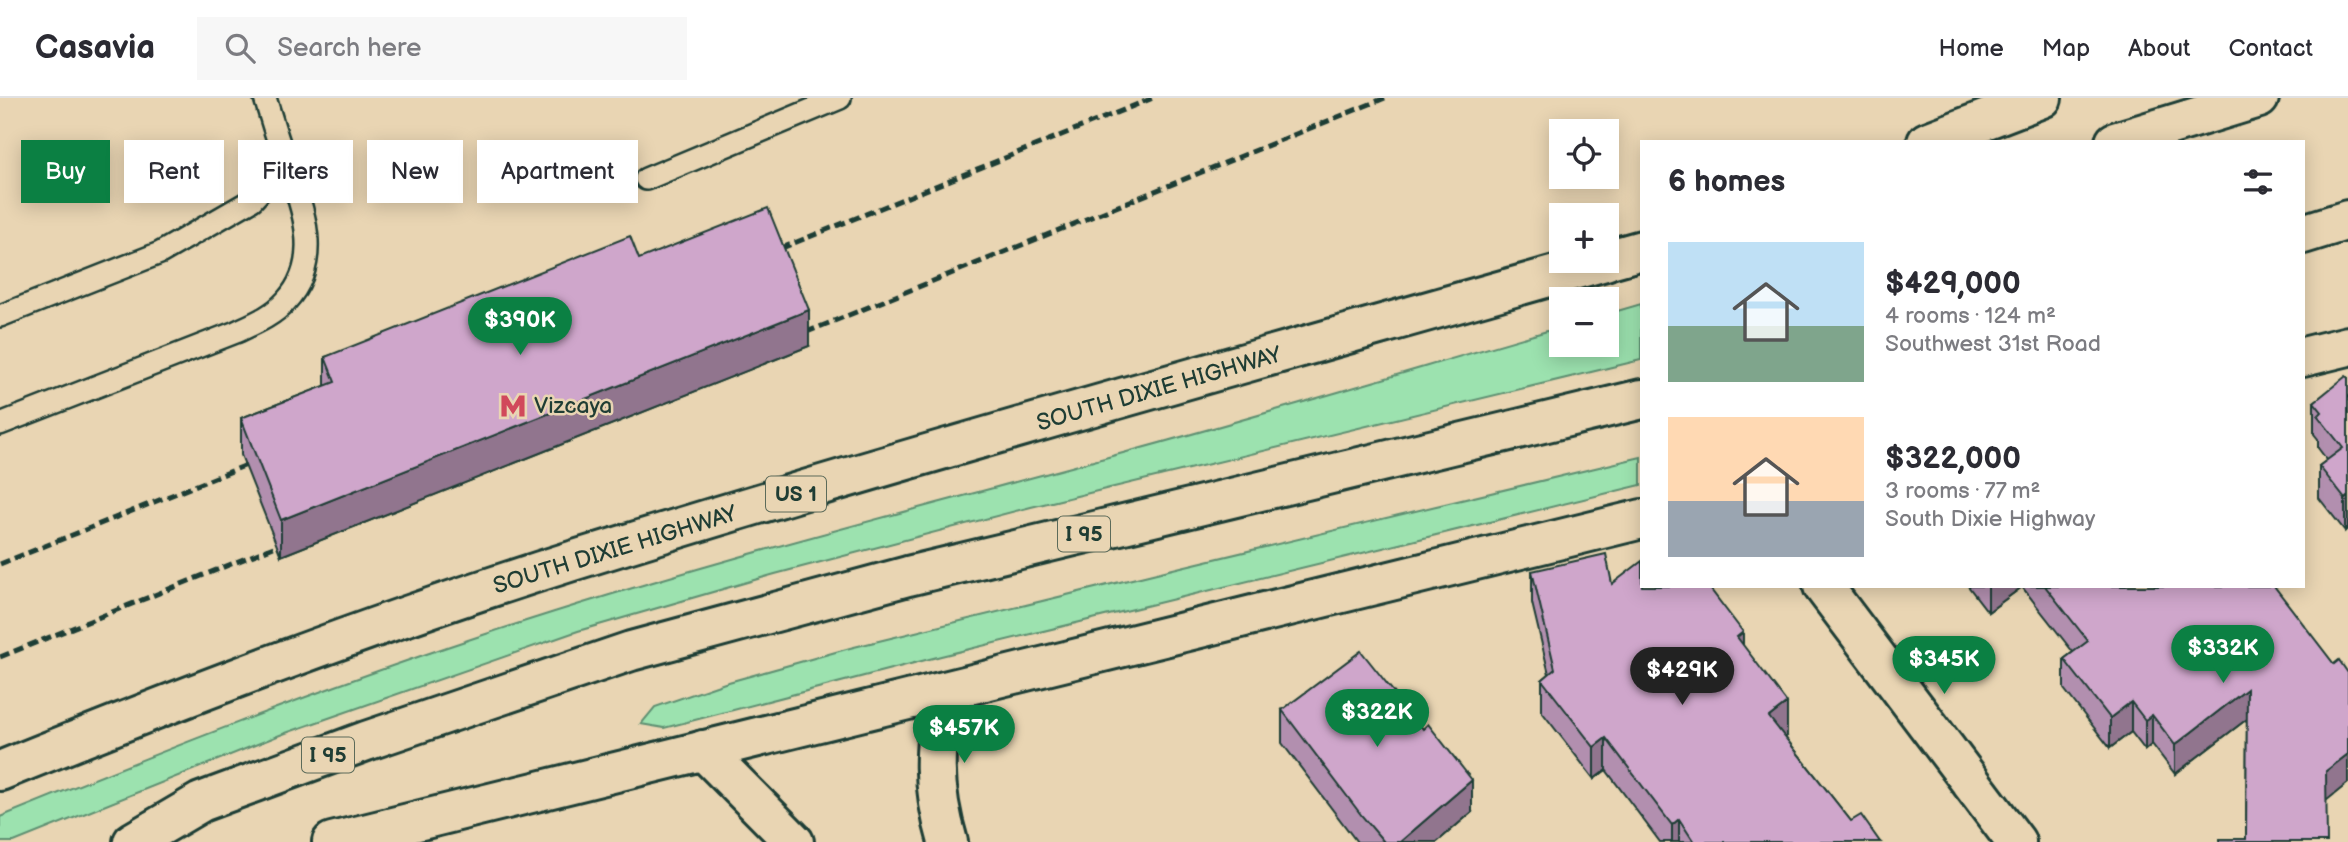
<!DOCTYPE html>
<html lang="en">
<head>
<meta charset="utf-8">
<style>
  :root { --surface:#fff; --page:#f7f7f7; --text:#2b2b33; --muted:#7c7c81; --line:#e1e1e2; --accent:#0b8043 }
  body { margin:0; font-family:"Balsamiq Sans",sans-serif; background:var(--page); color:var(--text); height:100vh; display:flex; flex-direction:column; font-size:26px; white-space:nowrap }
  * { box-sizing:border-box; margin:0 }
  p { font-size:23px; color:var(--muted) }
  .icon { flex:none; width:38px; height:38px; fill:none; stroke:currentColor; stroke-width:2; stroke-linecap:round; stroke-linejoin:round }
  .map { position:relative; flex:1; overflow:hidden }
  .side { position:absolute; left:1640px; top:42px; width:665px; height:448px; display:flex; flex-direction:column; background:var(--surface); border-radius:0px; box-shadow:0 4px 18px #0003 }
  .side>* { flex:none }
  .hud { position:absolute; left:21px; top:42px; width:665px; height:63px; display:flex; gap:14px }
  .tools { position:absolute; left:1549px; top:21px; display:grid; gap:14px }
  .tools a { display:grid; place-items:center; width:70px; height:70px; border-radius:0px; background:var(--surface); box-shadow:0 4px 18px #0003; font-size:35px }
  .price { position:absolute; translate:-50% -60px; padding:0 16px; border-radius:24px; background:var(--accent); color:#fff; font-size:23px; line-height:46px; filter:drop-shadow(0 2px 4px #0008) }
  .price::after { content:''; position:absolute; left:50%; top:42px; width:21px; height:16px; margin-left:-10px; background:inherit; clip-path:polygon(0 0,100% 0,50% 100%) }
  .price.current { background:#222; color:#fff }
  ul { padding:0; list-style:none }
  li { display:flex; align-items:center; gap:21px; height:175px; padding:0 28px }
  li span { display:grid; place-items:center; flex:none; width:196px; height:140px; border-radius:0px; color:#555 }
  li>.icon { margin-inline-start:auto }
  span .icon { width:84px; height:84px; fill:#fffc; stroke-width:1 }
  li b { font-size:30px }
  h2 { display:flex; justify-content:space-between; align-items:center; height:84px; padding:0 28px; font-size:30px }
  .pill { padding:0 24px; border-radius:0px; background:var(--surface); box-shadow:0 4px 18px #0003; font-size:24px; line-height:63px }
  .pill.current { background:var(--accent); color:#fff }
  header { display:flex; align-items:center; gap:42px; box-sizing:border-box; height:98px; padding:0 35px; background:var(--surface); border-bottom:2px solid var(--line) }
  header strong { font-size:33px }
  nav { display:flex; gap:38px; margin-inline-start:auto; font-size:24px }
  .search { width:490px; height:63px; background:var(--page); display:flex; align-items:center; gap:18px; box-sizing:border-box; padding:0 24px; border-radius:0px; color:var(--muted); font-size:26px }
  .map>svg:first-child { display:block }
  .green { fill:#9ce2af; stroke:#5e9072; stroke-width:2 }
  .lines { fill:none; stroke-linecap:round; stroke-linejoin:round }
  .service-casing { stroke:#1f3d34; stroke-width:26 }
  .minor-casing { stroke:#1f3d34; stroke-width:44 }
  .primary-casing { stroke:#1f3d34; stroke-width:44 }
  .trunk-casing { stroke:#1f3d34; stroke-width:44 }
  .motorway-casing { stroke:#1f3d34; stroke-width:44 }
  .service { stroke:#e9d5b3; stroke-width:21 }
  .minor { stroke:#e9d5b3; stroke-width:38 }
  .primary { stroke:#e9d5b3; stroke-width:38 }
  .trunk { stroke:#e9d5b3; stroke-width:38 }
  .motorway { stroke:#e9d5b3; stroke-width:38 }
  .rail { stroke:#1f3d34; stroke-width:5; stroke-dasharray:10 5; stroke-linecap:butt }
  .wall { fill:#b28faf; stroke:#1f3d34; stroke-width:2 }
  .shaded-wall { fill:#91748e; stroke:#1f3d34; stroke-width:2 }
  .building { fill:#cfa6cb; stroke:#1f3d34; stroke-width:2 }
  .labels { text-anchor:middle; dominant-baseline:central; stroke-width:5; stroke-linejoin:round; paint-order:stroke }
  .shield { fill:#e9d5b3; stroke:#5c6b5a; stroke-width:2 }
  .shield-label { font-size:21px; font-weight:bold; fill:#1f3d34 }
  .street-label { font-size:23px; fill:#1f3d34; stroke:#e9d5b3 }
  .poi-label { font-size:23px; fill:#1f3d34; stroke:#e9d5b3; text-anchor:start }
</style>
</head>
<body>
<header>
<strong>Casavia</strong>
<div class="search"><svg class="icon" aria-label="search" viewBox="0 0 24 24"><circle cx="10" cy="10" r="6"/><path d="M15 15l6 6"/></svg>Search here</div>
<nav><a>Home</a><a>Map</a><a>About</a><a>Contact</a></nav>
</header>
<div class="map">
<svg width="2348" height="744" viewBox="0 0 2348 744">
  <rect width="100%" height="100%" fill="#e9d5b3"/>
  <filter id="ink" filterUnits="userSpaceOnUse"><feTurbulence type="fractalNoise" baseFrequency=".0143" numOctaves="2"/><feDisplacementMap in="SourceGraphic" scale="14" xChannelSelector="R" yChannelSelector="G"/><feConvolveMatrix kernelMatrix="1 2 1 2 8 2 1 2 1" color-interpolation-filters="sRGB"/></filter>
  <g filter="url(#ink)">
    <g class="green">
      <path d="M1641 206V262L1031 409 775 476 578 533 280 637 14 744H0V719C157 655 316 592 477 539 693 467 914 412 1134 352 1277 313 1419 270 1561 229V247H1606L1607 216Z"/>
      <path d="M1641 359V387L941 558 664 630 641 626 655 609 725 585 850 550 1177 470Z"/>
    </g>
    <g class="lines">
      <g class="service-casing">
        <g id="service">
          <path d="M646 81 840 0"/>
          <path d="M0 218 160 155 252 102 286 65"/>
          <path d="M0 326 236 234C253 226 273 218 286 203 326 160 300 103 283 56 276 38 271 19 265 0"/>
        </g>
      </g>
      <g class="minor-casing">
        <g id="minor">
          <path d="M1823 488 2016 744"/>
          <path d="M943 594C934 653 931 686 948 744"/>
          <path d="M703 652 794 744"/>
        </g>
      </g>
      <g class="primary-casing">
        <g id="primary">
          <path d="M2115 44 2259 0"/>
          <path d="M2303 259 2348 248"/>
          <path d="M332 744 1642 421"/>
        </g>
      </g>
      <g class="trunk-casing">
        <g id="trunk">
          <path d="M1606 162 1642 152"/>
          <path d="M0 673C188 597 378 524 572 463 914 356 1261 261 1605 163"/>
        </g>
      </g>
      <g class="motorway-casing">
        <g id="motorway">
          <path d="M1927 44 2042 0"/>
          <path d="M2303 136 2348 122"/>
          <path d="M133 744 201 704 366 643 631 553 908 478 1642 301"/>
        </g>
      </g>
      <use href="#service" class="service"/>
      <use href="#minor" class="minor"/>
      <use href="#primary" class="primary"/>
      <use href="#trunk" class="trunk"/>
      <use href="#motorway" class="motorway"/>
      <g class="rail">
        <path d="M767 156 1153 0"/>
        <path d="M792 240 1385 0"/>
        <path d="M0 466 264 360"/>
        <path d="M0 559 296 440"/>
      </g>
    </g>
    <g class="wall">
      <path d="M639 161 809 248 281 458 241 357V320L325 288V259Z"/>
      <path d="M2348 280V430L2345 433 2319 400V368L2327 362 2318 350V341L2314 336V304Z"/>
      <path d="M1532 473 1612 486 1743 548 1787 638 1785 639 1851 723 1880 744H1660L1606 672 1594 681 1542 614V582L1549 576 1532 505Z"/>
      <path d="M1968 488H2274L2348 685 2326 702 2246 741 2247 621 2175 676 2152 646 2145 652 2131 634 2110 650 2064 591V561L2073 554 2022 489 1988 514Z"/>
      <path d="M1282 612 1472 714 1437 744H1357L1282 645Z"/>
    </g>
    <g class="shaded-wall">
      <path d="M809 212V248L281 458V422Z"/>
      <path d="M2348 398V430L2345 433V401Z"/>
      <path d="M1988 488H2022V489L1988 514Z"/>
      <path d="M1743 534V566L1737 539Z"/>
      <path d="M2247 591V621L2175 676V647Z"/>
      <path d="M2131 604V634L2110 650V620Z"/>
      <path d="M1787 605V638L1769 651V619Z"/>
      <path d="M2152 617V646L2145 652V622Z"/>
      <path d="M1606 640V672L1594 681V649Z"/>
      <path d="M2348 656V685L2326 703V673Z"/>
      <path d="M1472 682V714L1437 744H1400Z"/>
      <path d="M1679 721V744H1672V727Z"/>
    </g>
    <g class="building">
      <path d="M768 110 809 212 281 422 241 320 335 284 325 259 630 138 639 161Z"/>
      <path d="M2346 278 2348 280V398L2345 401 2319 368 2343 350 2318 318 2322 314 2314 304Z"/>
      <path d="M1606 456 1612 486 1642 463V488H1708L1743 534 1737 539 1787 605 1769 619 1851 723 1861 717 1880 744H1694L1679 721 1672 727 1606 640 1594 649 1542 582 1555 571 1532 473Z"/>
      <path d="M2045 488H2274L2334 566 2339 562 2348 575V656L2326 673 2327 744H2220V741H2246L2247 591 2175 647 2152 617 2145 622 2131 604 2110 620 2064 561 2088 543Z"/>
      <path d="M1361 553 1423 631 1428 626 1472 682 1400 744H1384L1362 718 1282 612Z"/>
    </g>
  </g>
  <defs>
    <g id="metro-bare" transform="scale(2.1)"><path d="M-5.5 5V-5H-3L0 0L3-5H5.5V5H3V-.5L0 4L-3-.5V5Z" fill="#d1495b" stroke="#e9d5b3" stroke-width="2.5" paint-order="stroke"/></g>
  </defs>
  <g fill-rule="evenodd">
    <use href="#metro-bare" x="513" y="308"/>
  </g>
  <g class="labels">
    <g class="shield">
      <rect x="766" y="378.5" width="60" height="35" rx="5"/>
      <rect x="1058" y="418.5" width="52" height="35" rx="5"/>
      <rect x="302" y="639.5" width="52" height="35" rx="5"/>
    </g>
    <g class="shield-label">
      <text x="796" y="396">US 1</text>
      <text x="1084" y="436">I 95</text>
      <text x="328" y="657">I 95</text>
    </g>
    <g class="street-label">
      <text transform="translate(1159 291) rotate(-16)">SOUTH DIXIE HIGHWAY</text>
      <text transform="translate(615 452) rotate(-17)">SOUTH DIXIE HIGHWAY</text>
    </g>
    <g class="poi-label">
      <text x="534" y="308">Vizcaya</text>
    </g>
  </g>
</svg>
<div class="tools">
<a><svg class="icon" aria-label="locate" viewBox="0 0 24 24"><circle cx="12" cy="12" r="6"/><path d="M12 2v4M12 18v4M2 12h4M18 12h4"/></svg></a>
<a>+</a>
<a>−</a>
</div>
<b class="price" style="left:520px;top:259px">$390K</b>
<b class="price" style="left:2223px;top:587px">$332K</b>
<b class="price" style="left:1944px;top:598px">$345K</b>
<b class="price current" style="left:1682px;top:609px">$429K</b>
<b class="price" style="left:1377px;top:651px">$322K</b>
<b class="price" style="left:964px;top:667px">$457K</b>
<div class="hud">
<a class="pill current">Buy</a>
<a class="pill">Rent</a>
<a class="pill">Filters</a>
<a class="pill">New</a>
<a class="pill">Apartment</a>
</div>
<section class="side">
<h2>6 homes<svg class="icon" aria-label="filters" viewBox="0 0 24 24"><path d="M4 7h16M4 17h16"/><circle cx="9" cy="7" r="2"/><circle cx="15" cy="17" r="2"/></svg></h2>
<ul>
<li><span style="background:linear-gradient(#bfe0f5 60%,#7fa58c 0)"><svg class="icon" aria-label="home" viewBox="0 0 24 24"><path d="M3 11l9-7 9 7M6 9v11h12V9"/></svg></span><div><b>$429,000</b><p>4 rooms · 124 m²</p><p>Southwest 31st Road</p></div></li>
<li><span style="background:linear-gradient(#ffd9b3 60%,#9aa5b1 0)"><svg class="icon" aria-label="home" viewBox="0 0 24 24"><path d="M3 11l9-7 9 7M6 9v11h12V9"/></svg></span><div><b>$322,000</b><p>3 rooms · 77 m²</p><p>South Dixie Highway</p></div></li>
</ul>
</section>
</div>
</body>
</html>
